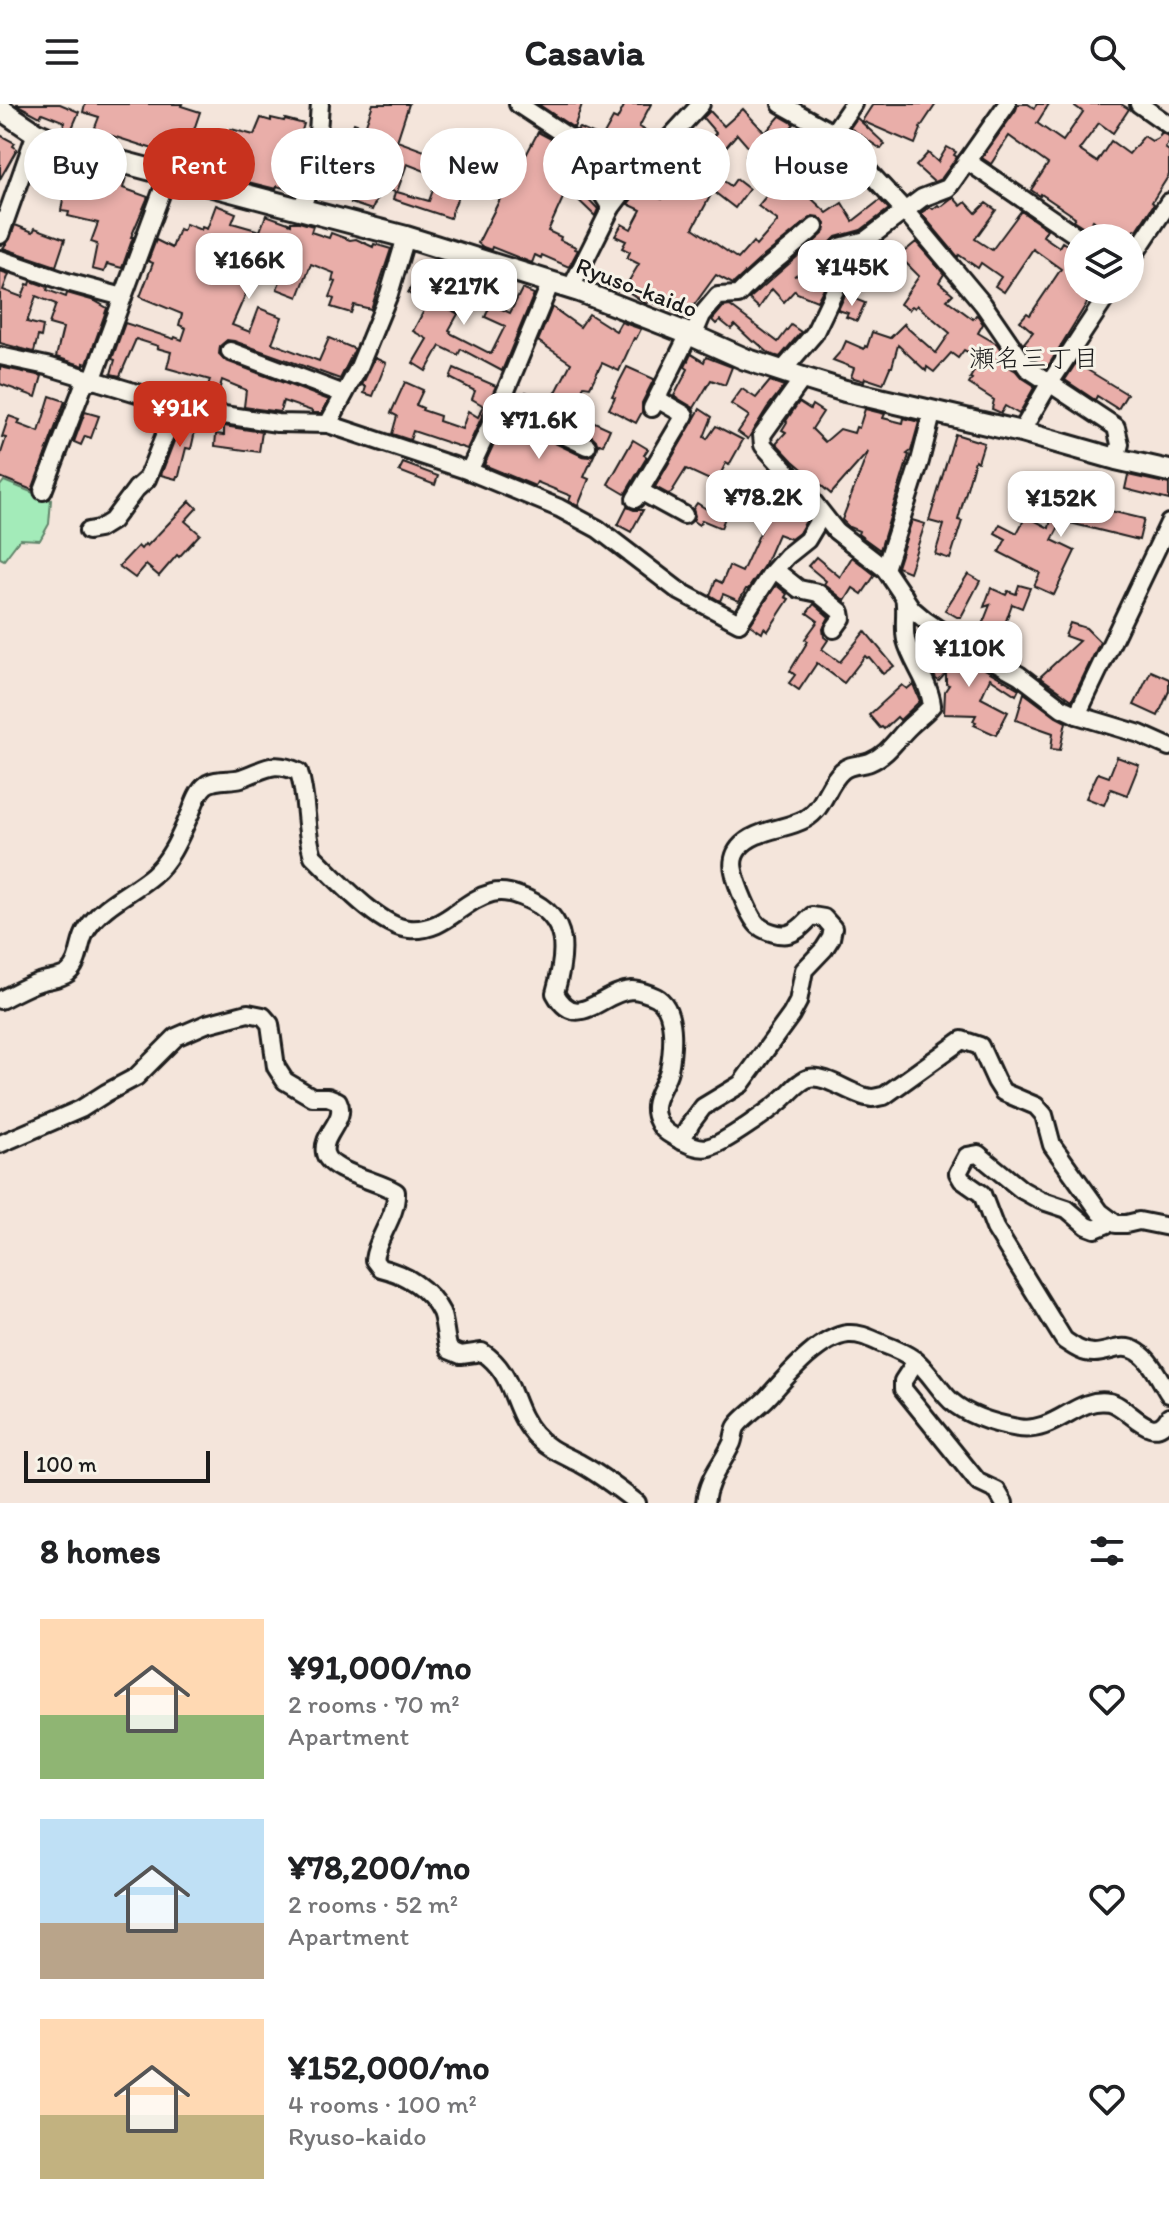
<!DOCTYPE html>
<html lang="en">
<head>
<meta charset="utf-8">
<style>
  :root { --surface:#fff; --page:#f6f6f6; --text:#202124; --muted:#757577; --accent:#c8321e }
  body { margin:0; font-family:Itim,"Klee One",sans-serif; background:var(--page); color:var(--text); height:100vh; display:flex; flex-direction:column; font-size:30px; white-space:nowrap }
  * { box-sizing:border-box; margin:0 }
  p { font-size:26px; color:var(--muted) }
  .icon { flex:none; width:44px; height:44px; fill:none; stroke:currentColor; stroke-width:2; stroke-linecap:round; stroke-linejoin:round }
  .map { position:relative; height:1399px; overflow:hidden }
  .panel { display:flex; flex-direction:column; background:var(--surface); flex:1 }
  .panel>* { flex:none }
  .guide { position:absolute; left:24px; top:24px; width:1122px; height:72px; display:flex; gap:16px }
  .controls { position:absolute; left:1064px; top:120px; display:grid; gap:16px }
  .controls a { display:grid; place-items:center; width:80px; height:80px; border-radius:50%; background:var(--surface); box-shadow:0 4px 12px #0003; font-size:40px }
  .scale { position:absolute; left:24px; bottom:20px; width:186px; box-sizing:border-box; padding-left:8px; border:4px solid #1c1c1c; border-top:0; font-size:22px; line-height:28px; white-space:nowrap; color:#1c1c1c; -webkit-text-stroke:6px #f7f3e8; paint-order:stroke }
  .price { position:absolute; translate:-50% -68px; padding:0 18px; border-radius:16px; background:#fff; color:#222; font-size:26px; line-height:52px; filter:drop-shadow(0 2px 4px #0008) }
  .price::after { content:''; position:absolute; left:50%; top:48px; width:24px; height:18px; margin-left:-12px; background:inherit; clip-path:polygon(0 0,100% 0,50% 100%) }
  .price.active { background:var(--accent); color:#fff }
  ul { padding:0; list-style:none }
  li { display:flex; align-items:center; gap:24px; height:200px; padding:0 40px }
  li span { display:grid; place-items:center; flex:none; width:224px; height:160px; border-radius:0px; color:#555 }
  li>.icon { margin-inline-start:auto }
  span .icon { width:96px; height:96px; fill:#fffc; stroke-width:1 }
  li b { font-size:34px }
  h2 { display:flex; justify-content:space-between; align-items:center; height:96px; padding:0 40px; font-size:34px }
  .pill { padding:0 28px; border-radius:36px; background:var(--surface); box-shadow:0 4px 12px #0003; font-size:28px; line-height:72px }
  .pill.active { background:var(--accent); color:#fff }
  header { display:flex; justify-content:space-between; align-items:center; height:104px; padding:0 40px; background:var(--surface); font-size:36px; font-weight:800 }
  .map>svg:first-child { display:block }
  .green { fill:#a3ebb9; stroke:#60846a; stroke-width:2 }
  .building { fill:#e9aea9; stroke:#1c1c1c; stroke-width:2; fill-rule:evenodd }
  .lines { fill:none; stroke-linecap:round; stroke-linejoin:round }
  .minor-casing { stroke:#1c1c1c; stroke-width:22 }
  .major-casing { stroke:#1c1c1c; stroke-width:26 }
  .minor { stroke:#f7f3e8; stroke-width:16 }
  .major { stroke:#f7f3e8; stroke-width:20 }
  .labels { text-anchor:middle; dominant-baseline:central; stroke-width:6; stroke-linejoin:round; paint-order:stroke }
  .street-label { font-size:24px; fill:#1c1c1c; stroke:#f7f3e8 }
  .neighbourhood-label { font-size:26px; fill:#1c1c1c; stroke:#f7f3e8 }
</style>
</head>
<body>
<header><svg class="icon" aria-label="menu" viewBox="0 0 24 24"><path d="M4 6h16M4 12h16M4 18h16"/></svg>Casavia<svg class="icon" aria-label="search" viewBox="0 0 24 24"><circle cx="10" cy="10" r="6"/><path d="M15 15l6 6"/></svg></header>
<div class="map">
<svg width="1169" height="1399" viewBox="0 0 1169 1399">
  <rect width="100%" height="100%" fill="#f4e5db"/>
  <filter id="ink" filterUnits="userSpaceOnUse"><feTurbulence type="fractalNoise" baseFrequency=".0125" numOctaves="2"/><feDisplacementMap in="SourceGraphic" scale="16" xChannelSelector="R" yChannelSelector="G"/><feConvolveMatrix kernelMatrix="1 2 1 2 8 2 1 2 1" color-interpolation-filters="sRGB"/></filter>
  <g filter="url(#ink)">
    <path class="green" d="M4 377 51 396 49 420 40 436 20 435 4 456 0 454V382Z"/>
    <g class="building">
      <path d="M16 0H60L79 8 70 29 62 26 65 18 42 9 40 13Z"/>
      <path d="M85 0H182L181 2 200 8 184 55 94 26 99 13 83 8Z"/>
      <path d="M373 0H409L397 37 427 48 432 33 443 37 437 58 467 68 450 114 393 95 395 88 382 83 372 106 351 99 359 75H355L357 54 328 52 329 28 350 31 354 19 365 23ZM407 60 438 72 429 97 397 88Z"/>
      <path d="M538 0H582L574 24Z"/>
      <path d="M625 0H651L639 23 656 32 649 40 644 37 638 50 617 40 613 52 585 34 577 26 579 24 602 34 613 14 617 16Z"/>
      <path d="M873 0H936L920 24 921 25 915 40 862 17Z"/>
      <path d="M1018 0H1028L1034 4 1037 0H1049L1037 19 1063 37 1083 8 1072 0H1121L1129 5 1113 29 1099 19 1079 46 1097 58 1111 37 1129 50 1144 32 1152 37 1158 34 1161 29 1169 32V38L1165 44 1169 47V71L1152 98 1154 100 1137 126 1135 125 1129 134H1122L1109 125 1107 127 1093 116 1087 125 1073 116 1075 113 1041 90 1040 92 1031 86 1048 60 1009 32 991 60 982 54 1016 6Z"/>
      <path d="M743 5 765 29 780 12 794 20 760 61 746 51 750 45 737 30 707 65 731 82 736 75 749 85 735 104 713 87 693 124 738 155 753 138 756 142 777 118V116L758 102 784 70 805 85 809 81 817 88 811 94 827 109 842 99 853 117 880 96 889 105 861 126 836 133 812 158 814 160 794 172 816 166 825 170V182L817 197 797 189 795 186 784 198 772 185 759 204 749 195 823 130 825 120 819 113 813 112 759 156 733 180 716 171 686 212 649 197 647 200 624 185 639 160 627 154 630 148 622 144 626 137 615 132 622 120 631 125 641 106 628 100 639 86 662 95 670 75 657 63 683 35 698 49 716 29 703 14 710 7 724 22Z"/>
      <path d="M261 14 271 17V14L284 17 285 15 304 20 298 39 302 40 301 45 305 46 296 88 277 82 276 85 236 75 239 66 228 62V59L222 57 231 25 254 31Z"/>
      <path d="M857 14 885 40 881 45 850 24Z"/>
      <path d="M538 28 553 36 550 43 570 57 573 55 581 72 576 76 567 72 598 105 595 112 567 85 548 127 561 133 560 136 576 143 575 145 578 146 569 163 542 151 541 154 535 151 532 159 492 143 491 146 483 143 478 139 501 93 467 72 468 68 497 77 475 48 509 68 519 52 524 55Z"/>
      <path d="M0 31 15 39 13 42 17 45 0 75Z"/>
      <path d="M822 36 833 45 812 67 800 56 808 47 811 50Z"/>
      <path d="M947 43 956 48 954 51 957 53 941 75 934 78 916 62 928 49 938 58Z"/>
      <path d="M88 63 126 73 123 84 148 93 131 133H133L122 164 107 160 104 168 92 165 97 140 91 138 98 119 68 112 69 108 61 107 64 89 68 90 70 78 74 79 77 64 87 67Z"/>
      <path d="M953 93 961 102 966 98 976 109 986 99 996 106 975 135 992 146 1021 107 1047 125 1043 132 1059 143 1062 138 1078 148V186H1095L1047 264 1035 256 1031 250 1033 248 1024 239 1033 228 1020 217 1027 209 1030 211 1061 165 1033 145 1004 188 995 182 1001 173 981 159 978 164 959 151 958 153 921 109 930 103 933 105 938 101 940 103Z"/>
      <path d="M216 101 236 109 232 119 260 127 266 111 291 120V118H299L313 122 311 128 329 134 331 129 350 136 356 135 373 143 374 140 391 145 371 205 354 201 351 209 331 203 334 195 330 193 336 178 332 177 334 169 311 160 298 193 277 185 287 160 263 151 232 221 250 228 259 204 282 213 272 239 319 257 329 234 355 245 340 275 234 237 227 236 220 242 219 250 226 257 329 296 322 309H312V307L283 297 280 308 244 303 246 286 222 276 216 297 205 293 210 276 167 264 171 248 157 244 158 242 136 235 120 272 111 270 115 256 112 255 125 219 174 235 175 233 182 236 186 224 179 221 182 210 140 193 153 159 148 157 156 136 172 144 179 125 183 127 186 120 201 126 202 123 207 125Z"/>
      <path d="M15 121 33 128 35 124 65 135 56 162 3 144 10 135Z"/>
      <path d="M883 137 892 168 880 164 877 171 858 176 853 156 874 150 871 146Z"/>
      <path d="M916 138 944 170 939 178 953 190 947 196 973 215 976 211 978 212 983 220 978 229 997 240 1001 246 997 256 1016 267 1021 273 1035 282 1019 310 1005 302 1001 309 992 305 994 296 969 280 972 275 970 274 981 255 964 246 958 254 951 249 934 268 927 263 926 267 898 241 892 263H890L883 280 865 274 864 277 851 273 854 264 833 256 842 246 846 237 864 245 865 242 867 243 872 228 890 234 905 219 904 221 936 249 950 229 917 201 915 204 912 202 909 206 900 200 919 172 899 152Z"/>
      <path d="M465 165 475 168 468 188 445 180 449 169H451L459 171 458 179Z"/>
      <path d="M0 167 9 170 3 186 22 193 27 180 30 181 31 177 48 183 47 186 66 193 67 189 95 197 107 204 87 260 84 259V262L56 253 63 224 49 220 56 200 36 192 27 218 43 222 41 233 38 232 34 248 0 239Z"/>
      <path d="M415 176 429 183 431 176 442 180 435 196 458 210 449 226 451 227 450 229 491 250 505 222 485 213 491 200 510 209 522 185 534 190 502 267 461 245 458 251 440 242 426 267 413 259 427 235 413 227 427 201 408 189Z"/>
      <path d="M845 191 865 199 857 217 846 213 848 209 838 206Z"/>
      <path d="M730 202 778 238 791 221 801 228 780 253 770 250 755 237 753 238 735 221 731 225 720 216 716 220 712 216 723 203Z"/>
      <path d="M552 203 580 223 589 210 616 227 621 218 641 225 636 235 634 234 619 267 602 259 590 283 584 282 570 307 610 325 603 341 599 340 598 343 596 336 592 332 556 315 557 313 514 296 517 290 524 293 526 288 551 298 571 259 538 237Z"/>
      <path d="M691 250 704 258 706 253 732 263 725 281 711 276 694 304 674 292 688 265 685 263Z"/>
      <path d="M375 254 386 259 373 292 364 289 366 283 362 281Z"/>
      <path d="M1076 259 1127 290 1118 305 1097 292 1095 296 1065 276Z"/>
      <path d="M0 263 42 272 36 293 0 280Z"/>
      <path d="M627 263 654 275 642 299V308L636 319 609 305 615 293 612 292Z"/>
      <path d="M454 264 496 282 467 345 413 327 410 336 392 330 397 312 391 309 405 278 423 286 416 301 423 304 422 306 440 312 439 317 462 325 468 307 478 313 484 302 472 295 475 287 450 274Z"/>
      <path d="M770 277 784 282 767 304 748 335 738 328 749 312 731 300 742 285 756 294Z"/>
      <path d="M50 292 65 297 32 386 0 373V352L6 334 2 333 9 312 20 316 18 320 39 328Z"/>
      <path d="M799 298 810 305 812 301 823 308 812 325 825 338 840 325 854 329 856 323 859 324 865 305 885 310 883 314 903 319 904 314 919 318 911 347 907 350 909 351 880 446 858 430 859 427 849 423 842 416 868 348 831 390 793 357 776 339 786 328 782 326 787 318 786 317Z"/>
      <path d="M700 305 712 313 704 333 707 335 716 322 743 336 729 361 726 359 716 379 686 365 671 389 668 390 655 383Z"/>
      <path d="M85 308 99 312 91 334 85 332 81 341 74 338Z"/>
      <path d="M183 314 197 318 191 345 186 344 179 372H177L176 375 161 371Z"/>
      <path d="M509 317 582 352 589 353 595 349 584 373 589 375 578 402 569 397 571 392 537 378 535 382 484 361 503 320 507 322Z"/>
      <path d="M224 322 262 328 259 348 215 342 216 330 224 331Z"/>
      <path d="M955 330 984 339 978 358 975 356 958 416 962 417 950 455 935 450 944 421 929 417Z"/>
      <path d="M633 336 648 345 644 351 647 353 625 390 608 380Z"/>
      <path d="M403 359 438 372 435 381 399 367Z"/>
      <path d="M773 368 786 383 784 388 796 393 790 405 806 414V417L799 429 791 435 778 430 765 460 748 485H746L739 497 723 490 720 497 710 491 716 476 722 479 729 462 742 468 765 418 750 411 764 381 767 382Z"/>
      <path d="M1128 371 1169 380V396L1125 385Z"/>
      <path d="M717 392 731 398 721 424 702 416 699 421 693 417 695 412 693 405 697 399 711 408Z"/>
      <path d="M1056 394 1144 415 1139 436 1062 417 1052 436 1075 447 1054 491 1034 482 1040 469 999 448 1006 435 995 429 1000 420 1017 429 1026 412 1049 424Z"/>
      <path d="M190 397 197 404 185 417 200 430 179 453 177 451 159 472 146 461 135 474 119 462 138 442 141 445 145 440 147 442Z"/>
      <path d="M627 403 634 406H643L631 428 618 421Z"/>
      <path d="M912 416 925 420 909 468 897 463Z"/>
      <path d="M816 453 840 473 852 453 875 471 862 490 853 484 845 497 824 480 826 477 808 462Z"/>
      <path d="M968 470 980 477 961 513H957L945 506Z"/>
      <path d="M776 481 787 490 785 493 789 495 768 527 764 524 762 529 750 521Z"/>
      <path d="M1019 481 1030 484 1022 504 1012 500 996 545 973 533 977 534 990 501 984 503 991 484 1006 491 1008 487 1016 490Z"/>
      <path d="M814 500 829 513 823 525 824 533 828 536 822 545 840 558 865 527 894 562 883 570 869 553 867 554 865 552 844 579 817 559 799 586 789 579 795 571 790 567 808 537 805 535 818 517 807 509Z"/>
      <path d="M1070 519 1086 524 1100 538 1072 596 1040 573 1079 537 1065 532Z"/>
      <path d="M945 542 1019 585 1016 591 990 574 981 594 1008 608 996 631 974 621 976 618 973 617 976 611 944 610 945 587 949 581 946 580V569L939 577 936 575 931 565 939 543 944 545Z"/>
      <path d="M1151 567 1169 575V587L1158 612 1134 601Z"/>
      <path d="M913 580 920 597 900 616 897 613 884 625 882 623 880 624 869 611 902 581 907 585Z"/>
      <path d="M1024 589 1056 613 1066 618 1060 646 1051 645 1053 629 1016 616Z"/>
      <path d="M1117 653 1139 661 1127 691 1111 685 1104 701 1086 694 1098 669 1109 673Z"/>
    </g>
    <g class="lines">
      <g class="minor-casing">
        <g id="minor">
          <path d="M518 0 571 35 582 48 596 80 611 104"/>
          <path d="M781 0 833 29 906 108 983 200 1027 264 1116 323 1120 340 1116 355"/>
          <path d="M1139 0 1169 21"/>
          <path d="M833 29 853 0"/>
          <path d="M967 57 1080 134"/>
          <path d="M301 105C317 67 317 40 320 0"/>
          <path d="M0 131 36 29"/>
          <path d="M0 155 67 178 123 193"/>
          <path d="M1130 157 1169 98"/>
          <path d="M571 184 611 104 638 68 701 0"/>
          <path d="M693 232 702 211 718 192 738 191C761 165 790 147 815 123"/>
          <path d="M230 247 344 290"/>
          <path d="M0 252 47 262 197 307 277 319 328 320 469 367 500 301 551 178"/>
          <path d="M782 267 814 230 836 184V149L840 143 866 136 922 94 948 84 1007 0"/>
          <path d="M803 274 762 331 763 341 803 385 836 427 885 465 912 505 925 516 944 529 1019 571 1062 604 1077 611 1140 630 1169 643"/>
          <path d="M92 277 168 71"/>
          <path d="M500 301 587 342"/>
          <path d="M652 304 689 230"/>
          <path d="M328 320 359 263 389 190 406 133"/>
          <path d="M1021 328 1049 280 1111 186"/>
          <path d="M469 367 559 404 598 425 679 487 739 519 770 471 787 452 807 436 822 411"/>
          <path d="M43 387 86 275"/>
          <path d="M640 387 684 411"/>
          <path d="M635 395 685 311 657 295"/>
          <path d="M88 427 99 425 112 417 136 385 147 375 177 301"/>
          <path d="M885 465 920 357 933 306"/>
          <path d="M775 466 799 485 818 489 841 508 842 514 834 525"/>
          <path d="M1077 611 1169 419"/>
          <path d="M0 896C13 890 26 882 39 878 48 875 60 875 68 869 81 858 78 838 87 825 103 800 132 789 153 771 172 755 181 729 191 708 194 700 198 687 206 681 215 674 231 677 241 674 267 665 272 656 299 668 308 696 304 725 313 752 335 773 379 823 409 825 446 828 460 797 492 789 504 786 515 790 527 795 571 814 566 850 555 889 577 930 602 887 632 886 638 886 650 890 656 893 677 904 673 945 669 966 665 983 648 998 658 1017 662 1027 671 1031 680 1036 688 1040 700 1046 709 1043 723 1040 774 1004 785 993 792 987 799 977 809 974 827 970 854 993 872 994 876 994 880 992 884 992L962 936 980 942 996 977 1003 988 1036 1002 1044 1011 1052 1041 1100 1108 1116 1120H1126L1139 1117 1169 1123"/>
          <path d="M681 1037 691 1019 703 1003 741 980 791 911 798 898 804 866 824 845 831 834 833 824 824 814 812 812C805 819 798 828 788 830 780 832 765 827 759 822 750 815 736 779 734 767 732 759 734 750 739 744 754 725 786 726 805 715 825 704 826 681 842 667 851 659 860 662 870 658 889 650 897 634 910 622 918 614 925 610 932 601 929 577 912 559 906 536 903 522 907 506 904 492"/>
          <path d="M0 1040 81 1005 106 989 136 973 176 933 206 920 248 909 263 912 270 920 276 963 285 977 312 993H328L338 997C348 1016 321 1030 325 1049 329 1068 380 1077 396 1088 397 1113 377 1132 374 1156L380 1164C405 1170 429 1184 441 1208 445 1218 445 1234 449 1246L461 1251 482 1248C515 1269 511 1304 534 1330 547 1345 564 1351 581 1360 601 1371 619 1385 637 1399"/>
          <path d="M1112 1118 1095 1125 1087 1122 1067 1105 1040 1096 1022 1086 978 1050 967 1052 958 1069 962 1076 982 1090 995 1124 1064 1236C1073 1242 1082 1249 1094 1249 1110 1249 1122 1238 1138 1248 1152 1257 1160 1276 1169 1290"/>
          <path d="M916 1257 903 1277V1285L978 1378 997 1387 1004 1399"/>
          <path d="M705 1399C708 1373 722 1361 732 1339 734 1334 734 1326 737 1322 744 1312 760 1302 768 1293 787 1272 819 1233 848 1230 861 1229 871 1235 883 1240 894 1244 905 1249 915 1256 929 1267 938 1285 951 1297 968 1312 996 1320 1018 1324 1055 1330 1077 1292 1109 1298 1128 1301 1152 1343 1169 1313"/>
        </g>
      </g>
      <g class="major-casing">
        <path id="major" d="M0 5 36 29 76 46 406 133 579 187 689 230 745 255 803 274 845 287 1021 328 1116 355 1169 367"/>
      </g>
      <use href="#minor" class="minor"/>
      <use href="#major" class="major"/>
    </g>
  </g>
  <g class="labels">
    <g class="street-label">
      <text transform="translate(637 183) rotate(21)">Ryuso-kaido</text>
    </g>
    <g class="neighbourhood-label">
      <text x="1034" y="254">瀬名三丁目</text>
    </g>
  </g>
</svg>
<div class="controls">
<a><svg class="icon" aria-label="layers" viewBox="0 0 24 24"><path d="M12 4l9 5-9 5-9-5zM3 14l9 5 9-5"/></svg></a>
</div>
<div class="scale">100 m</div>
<b class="price" style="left:249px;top:197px">¥166K</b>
<b class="price" style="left:852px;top:204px">¥145K</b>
<b class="price" style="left:464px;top:223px">¥217K</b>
<b class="price active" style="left:180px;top:345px">¥91K</b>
<b class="price" style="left:539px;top:357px">¥71.6K</b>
<b class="price" style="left:763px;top:434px">¥78.2K</b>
<b class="price" style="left:1061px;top:435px">¥152K</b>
<b class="price" style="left:969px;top:585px">¥110K</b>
<div class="guide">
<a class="pill">Buy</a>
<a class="pill active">Rent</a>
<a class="pill">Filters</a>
<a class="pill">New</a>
<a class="pill">Apartment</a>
<a class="pill">House</a>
</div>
</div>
<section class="panel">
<h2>8 homes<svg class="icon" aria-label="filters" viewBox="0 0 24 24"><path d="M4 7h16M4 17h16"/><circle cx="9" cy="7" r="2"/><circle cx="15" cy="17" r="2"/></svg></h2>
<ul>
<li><span style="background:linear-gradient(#ffd9b3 60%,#8fb573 0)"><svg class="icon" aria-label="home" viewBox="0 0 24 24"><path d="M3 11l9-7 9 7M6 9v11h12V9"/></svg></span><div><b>¥91,000/mo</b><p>2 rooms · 70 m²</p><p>Apartment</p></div><svg class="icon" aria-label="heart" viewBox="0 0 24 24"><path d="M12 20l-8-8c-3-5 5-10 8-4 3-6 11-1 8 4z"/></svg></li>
<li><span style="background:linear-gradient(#bfe0f5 65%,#b9a48a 0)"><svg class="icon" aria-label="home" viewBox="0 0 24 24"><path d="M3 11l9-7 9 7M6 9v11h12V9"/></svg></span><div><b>¥78,200/mo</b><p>2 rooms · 52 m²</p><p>Apartment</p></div><svg class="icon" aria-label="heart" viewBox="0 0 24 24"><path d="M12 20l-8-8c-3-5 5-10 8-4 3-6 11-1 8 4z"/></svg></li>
<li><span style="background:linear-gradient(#ffd9b3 60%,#c2b280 0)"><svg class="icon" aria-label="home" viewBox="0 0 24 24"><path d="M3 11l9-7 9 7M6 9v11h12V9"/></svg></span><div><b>¥152,000/mo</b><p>4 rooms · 100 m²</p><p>Ryuso-kaido</p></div><svg class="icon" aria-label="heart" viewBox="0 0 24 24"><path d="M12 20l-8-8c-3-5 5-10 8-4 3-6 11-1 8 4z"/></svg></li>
</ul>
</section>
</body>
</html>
